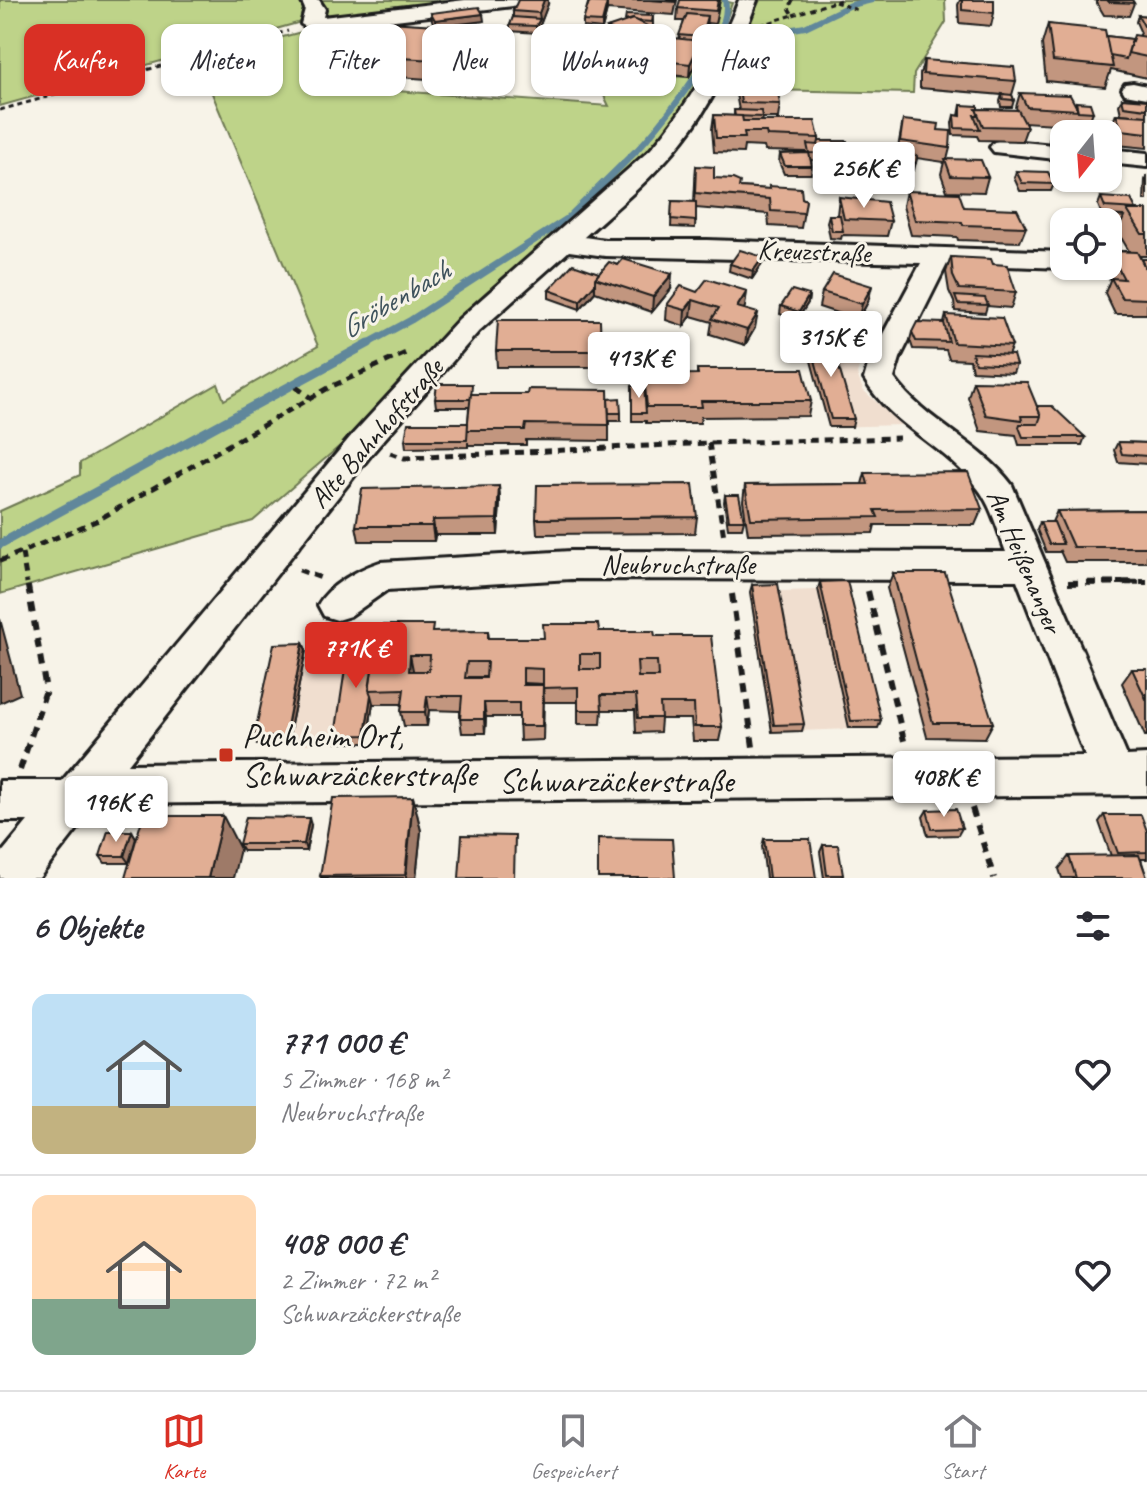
<!DOCTYPE html>
<html lang="de">
<head>
<meta charset="utf-8">
<style>
  :root { --surface:#fff; --page:#f2f2f3; --text:#2b2b33; --muted:#7c7c81; --line:#e1e1e2; --accent:#d93025 }
  body { margin:0; font-family:Caveat,sans-serif; background:var(--page); color:var(--text); height:100vh; display:flex; flex-direction:column; font-size:30px; white-space:nowrap }
  * { box-sizing:border-box; margin:0 }
  p { font-size:26px; color:var(--muted) }
  .icon { flex:none; width:44px; height:44px; fill:none; stroke:currentColor; stroke-width:2; stroke-linecap:round; stroke-linejoin:round }
  .map { position:relative; height:878px; overflow:hidden }
  .drawer { display:flex; flex-direction:column; background:var(--surface); flex:1 }
  .drawer>* { flex:none }
  .guide { position:absolute; left:24px; top:24px; width:1100px; height:72px; display:flex; gap:16px }
  .needle { width:52px; rotate:197deg }
  .tools { position:absolute; left:1050px; top:120px; display:grid; gap:16px }
  .tools a { display:grid; place-items:center; width:72px; height:72px; border-radius:16px; background:var(--surface); box-shadow:0 2px 6px #0004; font-size:40px }
  .price { position:absolute; translate:-50% -68px; padding:0 18px; border-radius:8px; background:#fff; color:#222; font-size:26px; line-height:52px; filter:drop-shadow(0 2px 4px #0008) }
  .price::after { content:''; position:absolute; left:50%; top:48px; width:24px; height:18px; margin-left:-12px; background:inherit; clip-path:polygon(0 0,100% 0,50% 100%) }
  .price.selected { background:var(--accent); color:#fff }
  ul { padding:0; list-style:none }
  li { display:flex; align-items:center; gap:24px; height:200px; padding:0 32px }
  li+li { border-top:2px solid var(--line) }
  li span { display:grid; place-items:center; flex:none; width:224px; height:160px; border-radius:16px; color:#555 }
  li>.icon { margin-inline-start:auto }
  span .icon { width:96px; height:96px; fill:#fffc; stroke-width:1 }
  li b { font-size:34px }
  h2 { display:flex; justify-content:space-between; align-items:center; height:96px; padding:0 32px; font-size:34px }
  .tag { padding:0 28px; border-radius:16px; background:var(--surface); box-shadow:0 2px 6px #0004; font-size:28px; line-height:72px }
  .tag.selected { background:var(--accent); color:#fff }
  .tabs { display:flex; justify-content:space-around; align-items:center; height:112px; border-top:2px solid var(--line); background:var(--surface); font-size:22px; color:var(--muted) }
  .tabs a { display:grid; justify-items:center; gap:4px }
  .tabs .selected { color:var(--accent) }
  .map>svg:first-child { display:block }
  .built { fill:#f0decf }
  .green { fill:#bed389; stroke:#6d7852; stroke-width:2 }
  .lines { fill:none; stroke-linecap:round; stroke-linejoin:round }
  .stream-far2 { stroke:#60879b; stroke-width:6 }
  .stream-far1 { stroke:#60879b; stroke-width:7 }
  .stream { stroke:#60879b; stroke-width:9 }
  .minor-casing { stroke:#1c1c1c; stroke-width:6 }
  .path-far2 { stroke:#1c1c1c; stroke-width:3; stroke-dasharray:5 4; stroke-linecap:butt }
  .path-far1 { stroke:#1c1c1c; stroke-width:5; stroke-dasharray:8 6; stroke-linecap:butt }
  .path { stroke:#1c1c1c; stroke-width:6; stroke-dasharray:10 8; stroke-linecap:butt }
  .minor { fill:#f7f3e8; fill-rule:evenodd }
  .wall { fill:#c2967f; stroke:#1c1c1c; stroke-width:2; fill-rule:evenodd }
  .shaded-wall { fill:#9e7a68; stroke:#1c1c1c; stroke-width:2 }
  .building { fill:#e1ae94; stroke:#1c1c1c; stroke-width:2; fill-rule:evenodd }
  .poi-dot { fill:#c8321e; stroke:#f7f3e8; stroke-width:3 }
  .labels { text-anchor:middle; dominant-baseline:central; stroke-width:6; stroke-linejoin:round; paint-order:stroke }
  .street-label { font-size:28px; fill:#1c1c1c; stroke:#f7f3e8 }
  .water-label { font-size:30px; font-style:italic; fill:#3e525c; stroke:#f7f3e8 }
  .near-poi-label { font-size:34px; fill:#1c1c1c; stroke:#f7f3e8; text-anchor:start }
  .near-street-label { font-size:34px; fill:#1c1c1c; stroke:#f7f3e8 }
</style>
</head>
<body>
<div class="map">
<svg width="1147" height="878" viewBox="0 0 1147 878">
  <rect width="100%" height="100%" fill="#f7f3e8"/>
  <filter id="ink" filterUnits="userSpaceOnUse"><feTurbulence type="fractalNoise" baseFrequency=".0125" numOctaves="2"/><feDisplacementMap in="SourceGraphic" scale="16" xChannelSelector="R" yChannelSelector="G"/><feConvolveMatrix kernelMatrix="1 2 1 2 8 2 1 2 1" color-interpolation-filters="sRGB"/></filter>
  <g filter="url(#ink)">
    <g class="built">
      <path d="M810 356H862L857 374 863 390 902 425 829 427Z"/>
      <path d="M845 589 878 728 772 732 750 592Z"/>
      <path d="M380 650 367 743 257 745 277 651Z"/>
    </g>
    <g class="green">
      <path d="M0 0H491L301 22 0 106Z"/>
      <path d="M720 0 732 3 716 49 695 92 598 223 253 521 0 594V511L80 475V463L218 384 224 400 318 346 198 60 316 28 340 87 609 106 593 73 688 77 715 24Z"/>
      <path d="M760 0H945L946 22 914 74 913 93 715 89Z"/>
    </g>
    <g class="lines">
      <g class="stream-far2">
        <path d="M742 38 805 27 851 5 872 0"/>
        <path d="M633 154C658 129 735 35 725 0"/>
      </g>
      <path class="stream-far1" d="M365 345 411 320 567 219 635 152"/>
      <path class="stream" d="M0 544 369 343"/>
      <g class="minor-casing">
        <g id="minor">
          <path d="M301 0H319L325 9 323 17 465 0H522L513 6 311 30 301 24 305 9Z"/>
          <path d="M739 0H757C744 38 717 94 693 127 663 169 622 203 584 237L605 240H707L1064 252V266H1072L1064 268 947 264 900 358 894 378C925 422 979 441 1012 485L1127 756 1147 755V795L97 804 39 878H0V855L28 821H0V781H62L352 435 459 319 651 149C688 106 719 53 739 0ZM569 251 605 256 921 263 870 358 864 379C893 427 941 443 975 485 991 503 997 529 1006 552L571 551 380 562C359 569 329 585 318 605L324 616 337 620 350 616 387 590 571 579 1017 580 1085 756 128 764 374 451 479 331Z"/>
          <path d="M1133 83 1147 86V98L1125 94 1122 89 1125 84Z"/>
          <path d="M1002 140 1064 146V160L994 152 990 147 994 142Z"/>
          <path d="M1108 149 1147 153V167L1108 163Z"/>
        </g>
      </g>
      <g class="path-far2">
        <path d="M835 2 860 11"/>
        <path d="M793 15 840 0"/>
        <path d="M761 25 793 15 789 8 793 0"/>
        <path d="M0 110 288 31"/>
      </g>
      <g class="path-far1">
        <path d="M296 387 311 398"/>
        <path d="M709 443 724 537"/>
        <path d="M390 453 404 458 709 443 899 438"/>
        <path d="M22 553 27 583"/>
        <path d="M0 561 96 521 330 387 406 353"/>
        <path d="M299 570 324 579"/>
        <path d="M1089 583 1147 582"/>
      </g>
      <g class="path">
        <path d="M1068 583 1147 582"/>
        <path d="M868 591 905 745"/>
        <path d="M732 594 753 747"/>
        <path d="M20 770 46 690 27 581"/>
        <path d="M972 808 994 878"/>
      </g>
      <use href="#minor" class="minor"/>
    </g>
    <g class="wall">
      <path d="M589 0H677L674 15 607 10 602 29 583 27V21Z"/>
      <path d="M720 0 715 24 707 23 700 54 689 77 653 73 654 63 639 62 640 46 627 52 607 41V28L653 16V36L679 39 684 21H677L678 8Z"/>
      <path d="M960 0H994V13L991 26 959 23 958 5Z"/>
      <path d="M1095 0H1132L1134 3 1129 16 1104 15Z"/>
      <path d="M548 4 537 33 510 31V25L513 17V11Z"/>
      <path d="M431 13 484 21 447 26 486 47 471 82 370 75 367 56 434 25 432 20Z"/>
      <path d="M1138 15 1147 16V78L1111 70 1105 87 1046 81 1042 44 1048 24 1106 36 1132 39 1139 36 1141 33 1136 22Z"/>
      <path d="M924 60 1016 81 1012 95 1014 100 1012 107H1001L1000 101 1002 95 920 88V74Z"/>
      <path d="M736 82 780 104 778 118H762L761 121 819 138V141L848 146 860 150H872L873 146 891 154 890 159 897 153 903 120 938 130 950 148 947 160 988 177 984 192 947 191 941 174 944 162 917 158 914 170 888 166 889 161 811 160 812 166 811 174H784L779 162 780 154 806 153V152L765 151 764 147 744 146 743 153 714 152 712 129 714 115 734 116V110H739L735 89Z"/>
      <path d="M1020 93 1075 105 1076 102 1093 112 1090 119 1075 117 1072 125 1024 122 1027 127 1022 141 979 140 977 136 953 135 952 123 954 115 959 116 961 105 978 109 1017 110 1016 107Z"/>
      <path d="M1122 98 1147 100V148L1117 145 1116 142 1115 144 1108 143V134H1095L1098 125 1111 127 1116 114 1143 116 1121 114 1119 105Z"/>
      <path d="M1051 133 1064 134V178L1110 179 1104 193 1061 189 1055 161 1060 149 1051 148 1049 140Z"/>
      <path d="M696 166 714 178 739 187 769 189V186L806 200 801 228 769 226 768 214 696 208 695 228 671 227 672 201 694 202Z"/>
      <path d="M1016 171 1054 184 1051 191H1020L1014 178Z"/>
      <path d="M1147 175V200H1144L1145 180Z"/>
      <path d="M906 191 964 207 1026 227 1020 242 958 240 957 237 911 235 903 206Z"/>
      <path d="M839 197 891 221 887 236 842 235 841 239 830 238 827 222 829 215H837Z"/>
      <path d="M1101 197 1135 210H1147V256H1140L1141 259H1147V314H1115L1105 293 1110 280 1103 266H1108L1109 251H1129L1113 224 1116 216H1124L1102 215 1098 205Z"/>
      <path d="M951 257 993 264 1016 292 1011 308 987 306 985 313 955 311 954 302 949 291 946 272Z"/>
      <path d="M730 264H762L752 279 729 271Z"/>
      <path d="M599 273 671 289 652 312 595 292 580 309 549 298V290Z"/>
      <path d="M747 291 744 309 755 328 745 345 710 334 712 322 691 316 684 326 666 320 667 305 697 292Z"/>
      <path d="M822 292 868 302 858 320 819 307Z"/>
      <path d="M809 295 808 303 797 320 780 314 781 306Z"/>
      <path d="M946 315 1012 346 1008 355 1016 365 1013 373 972 371 970 360 949 359 946 350 913 349 910 340 912 332 944 323Z"/>
      <path d="M809 338 854 419 852 427H829L807 346Z"/>
      <path d="M496 351H601L600 367H497Z"/>
      <path d="M697 369 811 401 808 416 701 417 700 423H646V421H632V394L644 386V375H697Z"/>
      <path d="M973 381 1037 406 1085 437 1082 445H1019L1016 435 980 431 968 397Z"/>
      <path d="M473 394 608 399 621 413V421H609V441L526 440V445H468V442V447L406 448 405 440 468 423 469 407H436L435 399Z"/>
      <path d="M1118 442 1147 443V464L1118 462 1114 450Z"/>
      <path d="M865 473 982 509 975 525H875L873 533 748 534 743 501 745 485 862 484Z"/>
      <path d="M499 486 500 501 498 535H435L434 541H359L356 526Z"/>
      <path d="M725 495 744 520 742 528H728L724 502Z"/>
      <path d="M1147 510V562H1065L1060 551 1059 552H1046L1037 530 1040 522H1052L1057 511Z"/>
      <path d="M697 517 695 533 537 534 536 519Z"/>
      <path d="M893 573 993 723 985 738 927 737 887 588Z"/>
      <path d="M820 582 881 720 878 728H849L818 589Z"/>
      <path d="M752 585 804 724 802 731 772 732 750 592Z"/>
      <path d="M488 631 489 638H544L599 631 655 636 722 727 719 741H693L691 719H661L660 732 636 733 635 710H602L601 724H578V702H544L543 684 524 683V685L544 699 543 740 520 741 519 717H486L485 733H462L460 719V711L429 710 427 726H404L401 712 402 704H373V703L367 743H337L335 736 376 642 434 632ZM469 677H486V678H469Z"/>
      <path d="M303 643 306 650 287 744 257 745 254 737Z"/>
      <path d="M1132 669H1147V736H1145L1122 683Z"/>
      <path d="M413 797 421 831 416 878H321L320 876Z"/>
      <path d="M927 810 962 828 958 835 928 836 923 817Z"/>
      <path d="M1104 815 1147 831V859H1141L1147 878H1062L1059 869 1069 856H1111L1099 822Z"/>
      <path d="M311 825 306 851H243L239 844Z"/>
      <path d="M132 831 136 838 129 863H105L100 856Z"/>
      <path d="M764 839 816 878H766L762 846Z"/>
      <path d="M823 845 843 875 842 878H824L820 852Z"/>
    </g>
    <g class="shaded-wall">
      <path d="M544 0H548V4L537 33 536 26 540 19 539 13Z"/>
      <path d="M607 3V10L602 29V22Z"/>
      <path d="M483 14 484 21 436 27 435 20Z"/>
      <path d="M707 16 706 29 700 54 689 77 690 64 700 42Z"/>
      <path d="M485 28 486 47 471 82 469 62Z"/>
      <path d="M653 29 652 42 627 52V38Z"/>
      <path d="M763 257 762 264 752 279 753 271Z"/>
      <path d="M672 274 671 289 652 312 653 297Z"/>
      <path d="M595 284V292L580 309V301Z"/>
      <path d="M872 286 868 302 858 320 862 304Z"/>
      <path d="M747 291 745 307 735 322 737 307Z"/>
      <path d="M809 295 808 303 797 320 799 312Z"/>
      <path d="M693 300 691 316 684 326 685 310Z"/>
      <path d="M758 313 755 328 745 345 747 330Z"/>
      <path d="M499 486 500 501 498 535 497 519Z"/>
      <path d="M433 520 435 535 434 541 432 526Z"/>
      <path d="M0 619 20 694 0 703Z"/>
      <path d="M303 643 306 650 287 744 285 737Z"/>
      <path d="M410 655 413 670 412 686 409 671Z"/>
      <path d="M371 695 373 703 367 743 365 735Z"/>
      <path d="M427 696 429 710 427 726 425 712Z"/>
      <path d="M484 703 486 717 485 733 484 719Z"/>
      <path d="M413 797 421 831 416 878H406Z"/>
      <path d="M223 816 240 849 233 878H208Z"/>
      <path d="M309 818 311 825 306 851 304 844Z"/>
      <path d="M132 831 136 838 129 863 124 856Z"/>
    </g>
    <g class="building">
      <path d="M518 0H544L539 13 513 11Z"/>
      <path d="M649 0H675V2Z"/>
      <path d="M680 0H718L716 11 678 8Z"/>
      <path d="M962 0H994V13L962 10Z"/>
      <path d="M1107 0H1132L1134 3 1109 2Z"/>
      <path d="M589 2 607 3 602 22 583 21Z"/>
      <path d="M479 7 483 14 435 20 431 13Z"/>
      <path d="M687 14 707 16 701 37 679 35Z"/>
      <path d="M626 15 653 16 652 22 638 21 633 19 625 21Z"/>
      <path d="M1138 15 1147 16V26H1144Z"/>
      <path d="M513 17 540 19 536 26 510 25Z"/>
      <path d="M633 19 653 29 627 38 607 28Z"/>
      <path d="M388 22 485 28 469 62 367 56Z"/>
      <path d="M1048 24 1105 30 1113 67 1053 61Z"/>
      <path d="M645 35 701 41 690 64 654 60 658 50 640 48Z"/>
      <path d="M1134 35 1147 37V57L1128 53Z"/>
      <path d="M1106 36 1132 39 1126 59 1110 56Z"/>
      <path d="M924 60 1014 67 1016 81 923 74Z"/>
      <path d="M738 81 776 82 780 104 741 103Z"/>
      <path d="M1020 93 1070 95 1078 110 1027 107Z"/>
      <path d="M1002 94 1012 95 1014 100 1003 99Z"/>
      <path d="M1122 98 1147 100V109L1124 106Z"/>
      <path d="M1076 102 1090 103 1093 112 1078 111Z"/>
      <path d="M961 105 978 106V109H976L979 115H974L980 129 955 128 954 115 961 116Z"/>
      <path d="M976 109 1018 110 1027 127 983 126Z"/>
      <path d="M734 110 761 111 762 117 735 116Z"/>
      <path d="M1116 114 1147 116V133L1122 130Z"/>
      <path d="M714 115 742 116 743 121H815L819 138 767 136 766 132H744L745 138H716Z"/>
      <path d="M903 120 939 124 938 130 951 131 950 148 900 141Z"/>
      <path d="M1098 125 1114 127 1118 137 1108 136V134H1101Z"/>
      <path d="M1051 133 1067 134H1064V142L1054 141Z"/>
      <path d="M819 141H847L848 146H859L860 150H874L873 146 891 147V154L809 153 807 144 818 145Z"/>
      <path d="M1060 147H1064V162Z"/>
      <path d="M891 152 917 156 916 163 890 159Z"/>
      <path d="M809 153 812 166H785L780 154Z"/>
      <path d="M945 159 981 160 988 177 951 176Z"/>
      <path d="M696 166 714 167V178L733 179 740 182 739 187 770 189 769 186 801 188 802 198 806 200 804 213 771 211 770 199 695 193Z"/>
      <path d="M1016 171 1048 172 1054 184 1022 183Z"/>
      <path d="M906 191 959 193 964 207 1017 209 1026 227 963 225 962 222 915 220Z"/>
      <path d="M839 197 886 202 891 221 844 219Z"/>
      <path d="M1101 197 1131 199 1136 209 1105 207Z"/>
      <path d="M672 201 696 202V221L671 219Z"/>
      <path d="M1127 210H1147V234H1142Z"/>
      <path d="M829 215H840L843 231H832Z"/>
      <path d="M1116 216 1124 217 1121 224Z"/>
      <path d="M740 250 763 257 753 271 730 264Z"/>
      <path d="M1109 251 1137 252 1147 271V299L1122 298 1111 278 1124 279Z"/>
      <path d="M951 257 991 259 993 264 1007 265 1016 292 959 289 953 276Z"/>
      <path d="M623 259 672 274 653 297 595 278 609 262 618 265Z"/>
      <path d="M1141 259H1147V271Z"/>
      <path d="M573 264 599 273 595 278V284L580 301 549 290Z"/>
      <path d="M833 274 872 286 862 304 822 292Z"/>
      <path d="M707 279 747 291 737 307 758 313 747 330 712 319 719 308 693 300 685 310 667 305 681 286 697 292Z"/>
      <path d="M792 290 809 295 799 312 781 306Z"/>
      <path d="M955 296 985 298 988 305 958 304Z"/>
      <path d="M946 315 1002 318 1012 346 954 343Z"/>
      <path d="M498 320H600L601 351H496Z"/>
      <path d="M917 322 944 323 949 342 916 341 912 332Z"/>
      <path d="M830 337 854 419H831L809 338Z"/>
      <path d="M972 353 1013 355 1016 365 975 363Z"/>
      <path d="M697 369H803L811 401H701L702 407H647L644 375 698 374Z"/>
      <path d="M973 381 1027 382 1041 416H1021L1022 420 986 415Z"/>
      <path d="M437 384H472L471 399H435Z"/>
      <path d="M632 386H644L646 413H632Z"/>
      <path d="M528 389 608 390 609 425 526 424 525 430H467L471 394H527Z"/>
      <path d="M620 398 621 413H609L608 399Z"/>
      <path d="M1037 406H1052L1085 437H1023L1019 427 1020 424H1038L1041 416Z"/>
      <path d="M408 423H468L467 440H405Z"/>
      <path d="M1118 442 1147 443V456L1122 454Z"/>
      <path d="M968 472 982 509 875 510 878 517 751 519 745 485 868 484 865 473Z"/>
      <path d="M693 484 697 517 536 519 537 485Z"/>
      <path d="M499 486 497 519 433 520 432 526H356L362 489Z"/>
      <path d="M725 495H739L744 520H729Z"/>
      <path d="M1147 510V547H1073L1057 511Z"/>
      <path d="M1040 522H1054L1063 544H1049Z"/>
      <path d="M893 573H945L993 723H933Z"/>
      <path d="M847 581 881 720 851 721 820 582Z"/>
      <path d="M778 584 804 724 774 725 752 585Z"/>
      <path d="M543 624H598L599 631H654L655 636H711L722 727H695L694 704H660L661 718H638L636 695H601L602 710H578V687L543 688V669L523 668V685H543L542 726H519V703H484V719H460L462 696H427L425 712H401L404 689 369 690 378 625H433L432 632 488 631V638H544ZM580 654H600V669H580ZM410 655H430L429 671H409ZM637 661H657L658 677H638ZM467 662H487L486 678H465Z"/>
      <path d="M349 642H376L369 690 371 695 365 735 335 736Z"/>
      <path d="M303 643 285 737H254L274 644Z"/>
      <path d="M1132 669H1147V701Z"/>
      <path d="M413 797 405 875 320 876 333 798Z"/>
      <path d="M956 809 962 828 932 829 927 810Z"/>
      <path d="M1104 815H1141L1147 831V852L1118 853Z"/>
      <path d="M143 816H223L208 878H125Z"/>
      <path d="M246 817 309 818 304 844H239Z"/>
      <path d="M108 831H132L124 856H100Z"/>
      <path d="M462 835 515 836 514 878H459Z"/>
      <path d="M598 838 672 839 675 878H598Z"/>
      <path d="M764 839H810L816 878H769Z"/>
      <path d="M823 845H838L843 875H827Z"/>
      <path d="M1139 855 1147 878H1076L1069 856Z"/>
    </g>
  </g>
  <rect class="poi-dot" x="218" y="747" width="16" height="16" rx="4"/>
  <g class="labels">
    <g class="street-label">
      <text transform="translate(814 251) rotate(2)">Kreuzstraße</text>
      <text transform="translate(376 433) rotate(-49)">Alte Bahnhofstraße</text>
      <text transform="translate(1025 561) rotate(67)">Am Heißenanger</text>
      <text x="678" y="564">Neubruchstraße</text>
    </g>
    <g class="water-label">
      <text transform="translate(395 299) rotate(-31)">Gröbenbach</text>
    </g>
    <g class="near-poi-label">
      <text x="242" y="735">Puchheim Ort,<tspan x="242" dy="39">Schwarzäckerstraße</tspan></text>
    </g>
    <g class="near-street-label">
      <text x="616" y="780">Schwarzäckerstraße</text>
    </g>
  </g>
</svg>
<div class="tools">
<a><svg class="needle" viewBox="-14 -14 28 28"><path d="M0-13l5 13h-10z" fill="#e53935"/><path d="M0 13l5-13h-10z" fill="#7c7c81"/></svg></a>
<a><svg class="icon" aria-label="locate" viewBox="0 0 24 24"><circle cx="12" cy="12" r="6"/><path d="M12 2v4M12 18v4M2 12h4M18 12h4"/></svg></a>
</div>
<b class="price" style="left:864px;top:210px">256K €</b>
<b class="price" style="left:831px;top:379px">315K €</b>
<b class="price" style="left:639px;top:400px">413K €</b>
<b class="price selected" style="left:356px;top:690px">771K €</b>
<b class="price" style="left:944px;top:819px">408K €</b>
<b class="price" style="left:116px;top:844px">196K €</b>
<div class="guide">
<a class="tag selected">Kaufen</a>
<a class="tag">Mieten</a>
<a class="tag">Filter</a>
<a class="tag">Neu</a>
<a class="tag">Wohnung</a>
<a class="tag">Haus</a>
</div>
</div>
<section class="drawer">
<h2>6 Objekte<svg class="icon" aria-label="filters" viewBox="0 0 24 24"><path d="M4 7h16M4 17h16"/><circle cx="9" cy="7" r="2"/><circle cx="15" cy="17" r="2"/></svg></h2>
<ul>
<li><span style="background:linear-gradient(#bfe0f5 70%,#c2b280 0)"><svg class="icon" aria-label="home" viewBox="0 0 24 24"><path d="M3 11l9-7 9 7M6 9v11h12V9"/></svg></span><div><b>771 000 €</b><p>5 Zimmer · 168 m²</p><p>Neubruchstraße</p></div><svg class="icon" aria-label="heart" viewBox="0 0 24 24"><path d="M12 20l-8-8c-3-5 5-10 8-4 3-6 11-1 8 4z"/></svg></li>
<li><span style="background:linear-gradient(#ffd9b3 65%,#7fa58c 0)"><svg class="icon" aria-label="home" viewBox="0 0 24 24"><path d="M3 11l9-7 9 7M6 9v11h12V9"/></svg></span><div><b>408 000 €</b><p>2 Zimmer · 72 m²</p><p>Schwarzäckerstraße</p></div><svg class="icon" aria-label="heart" viewBox="0 0 24 24"><path d="M12 20l-8-8c-3-5 5-10 8-4 3-6 11-1 8 4z"/></svg></li>
</ul>
</section>
<nav class="tabs">
<a class="selected"><svg class="icon" aria-label="map" viewBox="0 0 24 24"><path d="M3 6l6-2 6 2 6-2v14l-6 2-6-2-6 2zM9 4v14M15 6v14"/></svg>Karte</a>
<a><svg class="icon" aria-label="saved" viewBox="0 0 24 24"><path d="M7 4h10v16l-5-4-5 4z"/></svg>Gespeichert</a>
<a><svg class="icon" aria-label="home" viewBox="0 0 24 24"><path d="M3 11l9-7 9 7M6 9v11h12V9"/></svg>Start</a>
</nav>
</body>
</html>
